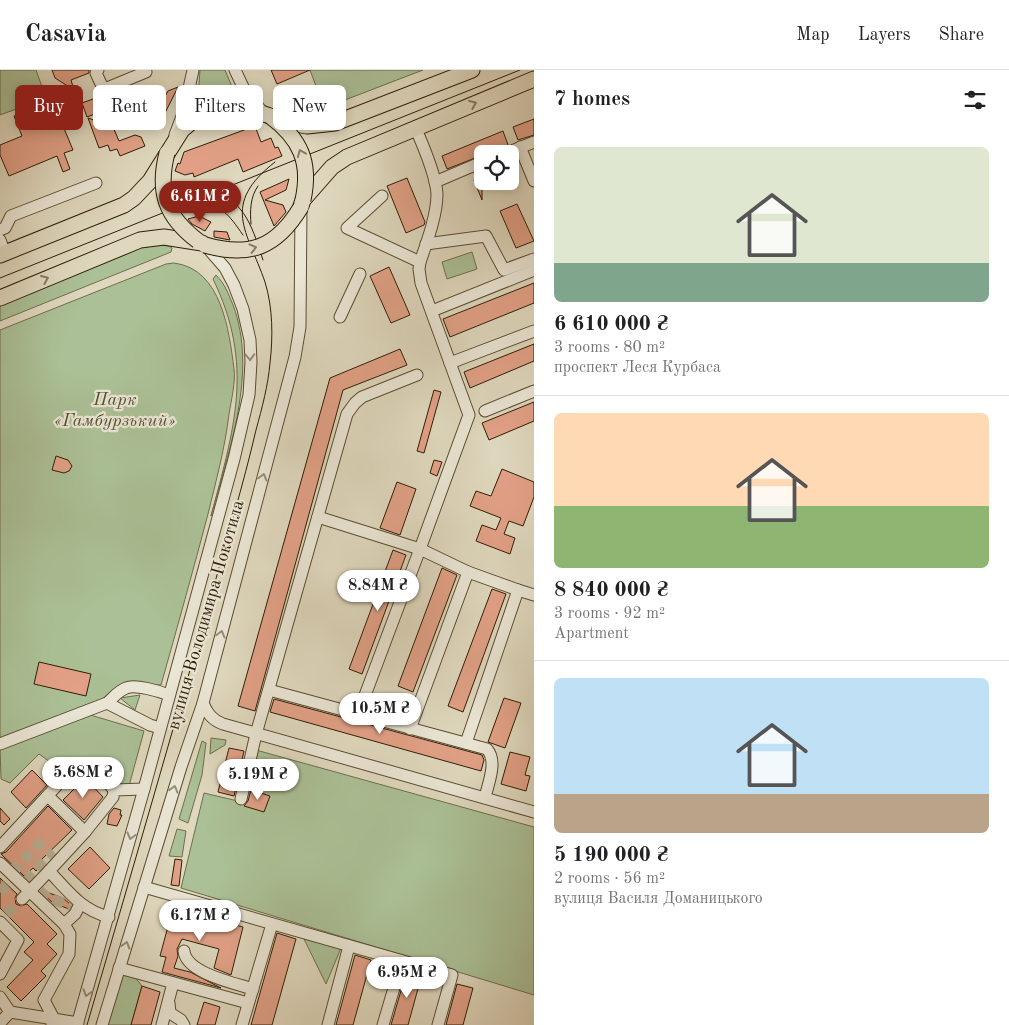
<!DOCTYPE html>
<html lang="en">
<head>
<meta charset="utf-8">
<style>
  :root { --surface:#fff; --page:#f2f2f2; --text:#202124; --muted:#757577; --line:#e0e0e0; --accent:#8f2418 }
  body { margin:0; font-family:"Old Standard TT",serif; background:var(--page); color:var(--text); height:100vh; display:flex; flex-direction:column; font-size:19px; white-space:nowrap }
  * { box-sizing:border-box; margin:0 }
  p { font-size:16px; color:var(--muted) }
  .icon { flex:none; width:28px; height:28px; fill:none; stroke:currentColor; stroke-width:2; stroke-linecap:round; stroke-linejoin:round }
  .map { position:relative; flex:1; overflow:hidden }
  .sheet { display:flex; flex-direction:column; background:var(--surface); width:475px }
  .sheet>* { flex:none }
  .top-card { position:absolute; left:15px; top:15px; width:444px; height:45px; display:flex; gap:10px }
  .fabs { position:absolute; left:474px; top:75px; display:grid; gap:10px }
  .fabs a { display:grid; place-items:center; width:45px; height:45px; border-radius:8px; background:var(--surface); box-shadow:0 2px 12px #0003; font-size:25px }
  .price { position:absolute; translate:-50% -42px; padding:0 11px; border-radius:18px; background:#fff; color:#222; font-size:16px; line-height:32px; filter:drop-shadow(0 1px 2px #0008) }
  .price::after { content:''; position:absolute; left:50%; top:30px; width:15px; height:11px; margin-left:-8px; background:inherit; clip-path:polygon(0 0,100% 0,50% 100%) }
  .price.selected { background:var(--accent); color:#fff }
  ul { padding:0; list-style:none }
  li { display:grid; align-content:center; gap:10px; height:265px; padding:0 20px }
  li+li { border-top:1px solid var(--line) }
  li span { display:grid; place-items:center; height:155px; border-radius:8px; color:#555 }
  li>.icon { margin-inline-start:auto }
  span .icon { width:90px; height:90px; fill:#fffc; stroke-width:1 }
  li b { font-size:21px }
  h2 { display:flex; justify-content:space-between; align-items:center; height:60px; padding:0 20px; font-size:21px }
  .pill { padding:0 18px; border-radius:8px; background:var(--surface); box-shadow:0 2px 12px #0003; font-size:18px; line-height:45px }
  .pill.selected { background:var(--accent); color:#fff }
  header { display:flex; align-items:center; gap:30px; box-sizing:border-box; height:70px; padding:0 25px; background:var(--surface); border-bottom:1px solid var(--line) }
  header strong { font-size:24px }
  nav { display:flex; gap:28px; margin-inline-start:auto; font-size:18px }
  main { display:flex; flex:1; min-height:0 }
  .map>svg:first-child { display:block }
  .green { fill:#abc096; stroke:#6d6f4d }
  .building { fill:#e2a187; stroke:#2f1e04 }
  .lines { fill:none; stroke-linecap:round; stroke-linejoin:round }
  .minor-tunnel { stroke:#bcb399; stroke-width:11; stroke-dasharray:11 5.5; stroke-linecap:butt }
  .minor-casing { stroke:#5b4c32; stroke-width:13 }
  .major-casing { stroke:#2f1e04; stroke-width:17 }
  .minor { stroke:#eae6d5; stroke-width:11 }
  .major { stroke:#dfd8be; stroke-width:15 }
  .tram { stroke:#2f1e04; stroke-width:1 }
  .major-bridge-casing { stroke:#2f1e04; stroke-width:17; stroke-linecap:butt }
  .major-bridge { stroke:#dfd8be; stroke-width:15 }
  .oneway { stroke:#877b61 }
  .oneway2 { stroke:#968c77 }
  .labels { text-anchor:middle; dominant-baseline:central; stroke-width:4.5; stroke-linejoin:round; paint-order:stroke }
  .park-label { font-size:18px; font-style:italic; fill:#544f30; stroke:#eae6d5 }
  .street-label { font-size:18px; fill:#2f1e04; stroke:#eae6d5 }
</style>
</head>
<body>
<header>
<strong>Casavia</strong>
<nav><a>Map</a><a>Layers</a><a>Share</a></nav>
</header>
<main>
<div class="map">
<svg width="534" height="955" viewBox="0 0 534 955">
  <rect width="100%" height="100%" fill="#dfd8be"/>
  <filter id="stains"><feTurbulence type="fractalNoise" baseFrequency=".004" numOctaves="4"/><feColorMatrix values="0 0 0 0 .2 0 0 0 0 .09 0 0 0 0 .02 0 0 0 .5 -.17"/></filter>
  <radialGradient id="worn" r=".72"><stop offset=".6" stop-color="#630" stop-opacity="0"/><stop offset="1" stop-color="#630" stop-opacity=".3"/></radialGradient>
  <g class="green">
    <path d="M0 0H36L46 28 0 45Z"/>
    <path d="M200 0H225L233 19 245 32 188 46 199 14Z"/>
    <path d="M310 0H423L324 38Z"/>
    <path d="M158 175 169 176 172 178 171 182 0 251V234L139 178Z"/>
    <path d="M472 182 477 199 447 209 442 192Z"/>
    <path d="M174 193C222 199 229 261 234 299 236 310 231 332 229 344 225 378 216 411 208 444 193 501 177 558 161 615H126L102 631 0 670V260L166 194Z"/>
    <path d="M216 205C225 214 228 223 233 235 258 302 229 380 211 446 234 359 255 295 213 209Z"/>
    <path d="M140 625 135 640 120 628Z"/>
    <path d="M87 644 144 661 129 716H120C95 686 101 686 64 702L39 684 10 713 1 709 0 676Z"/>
    <path d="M211 668 226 670 225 675 210 684Z"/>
    <path d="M202 671 206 673 202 705 188 753 179 749Z"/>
    <path d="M256 680 534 757V925L181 818 204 723 242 732Z"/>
    <path d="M177 759 186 761 182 787 169 786Z"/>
    <path d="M304 869 341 878 326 914Z"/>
    <path d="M119 903 135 907 142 916 131 955H103Z"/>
  </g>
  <g class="building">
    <path d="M52 0H89V3L71 10 74 20 55 8Z"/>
    <path d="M271 0H310L277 14Z"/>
    <path d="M178 17 157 59 158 39 168 21Z"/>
    <path d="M104 25H110L115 36 87 47 82 33Z"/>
    <path d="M135 25 144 29 146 40 137 46 127 42 124 35 129 27Z"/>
    <path d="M62 26 68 40 58 44 73 80 64 83 70 99 63 102 57 86 9 106 0 85V75L22 66 14 46 28 40 27 37 36 33 37 36Z"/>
    <path d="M88 48 113 57 119 71 135 65 141 67 145 76 120 86 117 79 110 81 108 75 99 78Z"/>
    <path d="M534 49V65L518 70 513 57Z"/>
    <path d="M255 56 261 72 271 68 275 78 278 77 282 86 243 102 238 89 194 107 193 103 185 105 175 101 178 93 180 94 184 82Z"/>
    <path d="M503 61 508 75 447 99 442 86Z"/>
    <path d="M482 106V111H503L482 120V130L474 110Z"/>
    <path d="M407 108 425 152 424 155 406 163 387 116Z"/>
    <path d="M289 109 286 120 265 130 283 135 286 142 274 156 260 122Z"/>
    <path d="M517 134 534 171 516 178 500 141Z"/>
    <path d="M199 146 211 152 205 161 192 154 188 149Z"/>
    <path d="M214 161 227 162 230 170 214 167Z"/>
    <path d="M389 197 410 245 391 253 370 206Z"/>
    <path d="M534 213V233L450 267 443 249Z"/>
    <path d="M534 274V291L470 318 464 302Z"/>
    <path d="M400 279 407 295 343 320 255 641 238 636 330 308Z"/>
    <path d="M434 320 441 322 424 383 417 381Z"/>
    <path d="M534 332V351L489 370 482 353Z"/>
    <path d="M56 386 68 390 72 396 69 401 64 403 52 400Z"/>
    <path d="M434 390 442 392 437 406 430 403Z"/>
    <path d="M502 399 534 412V427L523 456 509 451 504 464 515 468 510 484 476 471 482 455 496 460 501 448 470 436 476 421 491 426Z"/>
    <path d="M397 412 416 419 400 465 380 458Z"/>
    <path d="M393 480 406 485 362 604 349 599Z"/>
    <path d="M442 498 457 505 413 622 398 616Z"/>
    <path d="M492 519 506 524 463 642 448 636Z"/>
    <path d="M39 592 91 604 86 626 34 614Z"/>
    <path d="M504 628 521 633 505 678 488 672Z"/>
    <path d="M274 629 482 685 484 690 481 701 270 642Z"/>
    <path d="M229 678 244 681 234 726 218 722Z"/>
    <path d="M510 682 530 687 525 705 530 706 526 721 501 714Z"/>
    <path d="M32 700 47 715 26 738 11 722Z"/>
    <path d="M85 708 103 727 84 750 63 730Z"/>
    <path d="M251 720 270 726 264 742 244 736 248 731Z"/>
    <path d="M48 736 72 760 39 792 42 795 36 801 33 798 24 806 1 784 6 782Z"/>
    <path d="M0 738 10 749 4 755 0 751Z"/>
    <path d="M114 738 121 740 120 745H122L117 756 107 754 109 744Z"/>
    <path d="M90 777 110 798 89 819 68 799Z"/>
    <path d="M175 789 182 790 179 816 171 815Z"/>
    <path d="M0 808 17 824 15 828 16 834 21 836 27 834 57 864 47 874 57 884 41 901 46 906 21 931 7 917 33 890 24 882 34 872 0 838Z"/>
    <path d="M43 818 49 823 63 828 71 835 69 839 53 833 40 821Z"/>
    <path d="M173 838 243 857 231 905 214 898 219 879 182 869 177 879 178 886 174 898 190 902 221 918 162 902 166 887 160 886Z"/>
    <path d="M277 863 296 869 272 955H251Z"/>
    <path d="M355 885 371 890 353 955H336Z"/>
    <path d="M407 900 422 904 408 955H391Z"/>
    <path d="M457 914 473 918 463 955H446Z"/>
    <path d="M142 916 160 922 151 955H131Z"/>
    <path d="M204 932 220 937 215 955H197Z"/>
  </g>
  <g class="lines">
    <g class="minor-tunnel">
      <path d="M43 771 16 797 27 808 54 782"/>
      <path d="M28 809 47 828 73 836"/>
      <path d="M0 822 7 815"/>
      <path d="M6 844 22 829"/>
    </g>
    <g class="minor-casing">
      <g id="minor">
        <path d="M98 0 96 3 102 16 107 18 146 2 145 0"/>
        <path d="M235 0 244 19 264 44"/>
        <path d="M175 65 184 41 193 0"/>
        <path d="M520 77 534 111"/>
        <path d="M504 84 534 72"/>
        <path d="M435 112 482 92"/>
        <path d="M382 126 347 158 420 192"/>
        <path d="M0 160 5 158 11 146 96 113"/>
        <path d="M0 170 5 183"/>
        <path d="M426 174 486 166 504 200 534 189"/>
        <path d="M432 241 534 200"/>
        <path d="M340 247 360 204"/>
        <path d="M450 293 534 261"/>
        <path d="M485 341 534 321"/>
        <path d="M318 447 420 479 469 345 421 213 419 199 420 192C427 172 437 145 437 124 436 106 423 75 415 57"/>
        <path d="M518 520 534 525"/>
        <path d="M269 620 487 679C498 692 488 713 485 728"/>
        <path d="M107 633 150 655 160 658"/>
        <path d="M203 633C207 643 212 650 223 654L534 742"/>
        <path d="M358 644 420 479 468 502 518 520 466 673"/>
        <path d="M410 659 468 502"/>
        <path d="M0 674 107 633C113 628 118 621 126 618 135 614 159 621 169 625"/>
        <path d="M48 726 85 762"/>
        <path d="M241 729 256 664 347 344 355 333 362 327 417 305"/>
        <path d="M0 777 73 698 86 694 95 697 114 720"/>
        <path d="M0 793 64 854 70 864 69 884 44 930 54 949 52 955"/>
        <path d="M144 817 452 905 438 955"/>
        <path d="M22 829 49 801"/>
        <path d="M109 847C81 840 68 821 49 801L85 762 113 727 114 720 144 719"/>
        <path d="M0 852 18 870 0 904"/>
        <path d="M64 854 75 844 80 834"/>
        <path d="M184 881C186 903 234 913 253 919"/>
        <path d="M119 898 248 933"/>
        <path d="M0 927 10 942 0 953"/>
        <path d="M169 933 170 943 181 950 184 955"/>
        <path d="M10 942 78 953"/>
        <path d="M77 955 144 719 234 389 249 325 251 292 250 270 243 239 234 215 225 198 205 175"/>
        <path d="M102 955 181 697 203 633 295 287 300 257 301 137"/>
        <path d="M162 955 173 913"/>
        <path d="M242 955 272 854"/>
        <path d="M328 955 349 876"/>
        <path d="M383 955 402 891"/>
      </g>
    </g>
    <g class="major-casing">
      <g id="major">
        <path d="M301 136 303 130 332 97 347 87 534 9"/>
        <path d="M0 185 124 135 134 128 150 111 182 60 195 49 212 41 229 37 247 38 290 53 307 56 335 53 472 0"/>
        <path d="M0 228 140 170 164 167 202 173"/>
      </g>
    </g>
    <use href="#minor" class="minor"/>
    <use href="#major" class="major"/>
    <g class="tram">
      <path d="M189 127C196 126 204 123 212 124 245 127 254 163 263 190"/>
      <path d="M195 131C221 133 229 145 243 165"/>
      <path d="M251 154C250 141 250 127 258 116"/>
      <path d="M0 208 520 0"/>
      <path d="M87 955C129 812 170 670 211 527 226 471 243 416 256 360 262 338 268 316 270 293 273 267 273 238 265 212 247 160 220 135 275 92"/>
    </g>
    <g class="major-bridge-casing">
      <g id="major-bridge">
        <path d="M270 46C301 69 311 93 303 130"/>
        <path d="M167 83C157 122 166 147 198 171"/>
        <path d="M205 175C250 188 277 177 301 137"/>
      </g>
    </g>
    <use href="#major-bridge" class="major-bridge"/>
  </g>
  <defs><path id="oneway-chevron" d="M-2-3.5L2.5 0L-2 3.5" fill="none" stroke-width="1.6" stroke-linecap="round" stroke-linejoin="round" transform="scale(1.25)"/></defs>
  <g class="oneway">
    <use href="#oneway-chevron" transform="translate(473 34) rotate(-22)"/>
    <use href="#oneway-chevron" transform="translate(301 83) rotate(-112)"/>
    <use href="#oneway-chevron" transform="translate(253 178) rotate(-14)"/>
    <use href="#oneway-chevron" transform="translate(45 209) rotate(-23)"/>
  </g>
  <g class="oneway2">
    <use href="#oneway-chevron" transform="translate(250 287) rotate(88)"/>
    <use href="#oneway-chevron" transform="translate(263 407) rotate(-75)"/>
    <use href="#oneway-chevron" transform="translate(221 564) rotate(-75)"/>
    <use href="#oneway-chevron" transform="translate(174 719) rotate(-73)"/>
    <use href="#oneway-chevron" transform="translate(131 766) rotate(105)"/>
    <use href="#oneway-chevron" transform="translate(126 875) rotate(-73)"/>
    <use href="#oneway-chevron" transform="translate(87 923) rotate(106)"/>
  </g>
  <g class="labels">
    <g class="park-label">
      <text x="115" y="330">Парк<tspan x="115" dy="21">«Гамбурзький»</tspan></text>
    </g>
    <g class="street-label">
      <text transform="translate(206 545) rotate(-74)">вулиця Володимира Покотила</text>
    </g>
  </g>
  <rect width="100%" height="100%" filter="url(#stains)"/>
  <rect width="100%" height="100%" fill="url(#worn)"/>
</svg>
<div class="fabs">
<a><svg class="icon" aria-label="locate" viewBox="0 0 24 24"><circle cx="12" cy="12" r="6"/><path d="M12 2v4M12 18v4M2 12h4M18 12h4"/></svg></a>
</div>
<b class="price selected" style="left:200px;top:153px">6.61M ₴</b>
<b class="price" style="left:378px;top:542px">8.84M ₴</b>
<b class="price" style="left:380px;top:665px">10.5M ₴</b>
<b class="price" style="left:83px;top:729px">5.68M ₴</b>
<b class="price" style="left:258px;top:731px">5.19M ₴</b>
<b class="price" style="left:200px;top:872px">6.17M ₴</b>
<b class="price" style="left:407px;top:929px">6.95M ₴</b>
<div class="top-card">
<a class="pill selected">Buy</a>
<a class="pill">Rent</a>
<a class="pill">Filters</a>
<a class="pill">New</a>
</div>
</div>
<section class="sheet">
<h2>7 homes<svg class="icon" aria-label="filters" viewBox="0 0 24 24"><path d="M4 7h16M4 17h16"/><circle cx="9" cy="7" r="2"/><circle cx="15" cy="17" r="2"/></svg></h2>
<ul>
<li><span style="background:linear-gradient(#dfe7d0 75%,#7fa58c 0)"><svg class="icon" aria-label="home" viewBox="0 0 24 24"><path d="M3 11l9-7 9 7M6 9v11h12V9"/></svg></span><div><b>6 610 000 ₴</b><p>3 rooms · 80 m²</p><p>проспект Леся Курбаса</p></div></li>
<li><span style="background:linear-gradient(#ffd9b3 60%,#8fb573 0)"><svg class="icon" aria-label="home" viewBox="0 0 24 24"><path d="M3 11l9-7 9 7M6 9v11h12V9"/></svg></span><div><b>8 840 000 ₴</b><p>3 rooms · 92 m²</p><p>Apartment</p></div></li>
<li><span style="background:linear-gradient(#bfe0f5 75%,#b9a48a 0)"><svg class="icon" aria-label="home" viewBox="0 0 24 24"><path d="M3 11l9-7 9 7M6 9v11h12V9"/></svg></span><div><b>5 190 000 ₴</b><p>2 rooms · 56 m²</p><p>вулиця Василя Доманицького</p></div></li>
</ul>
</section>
</main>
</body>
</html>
